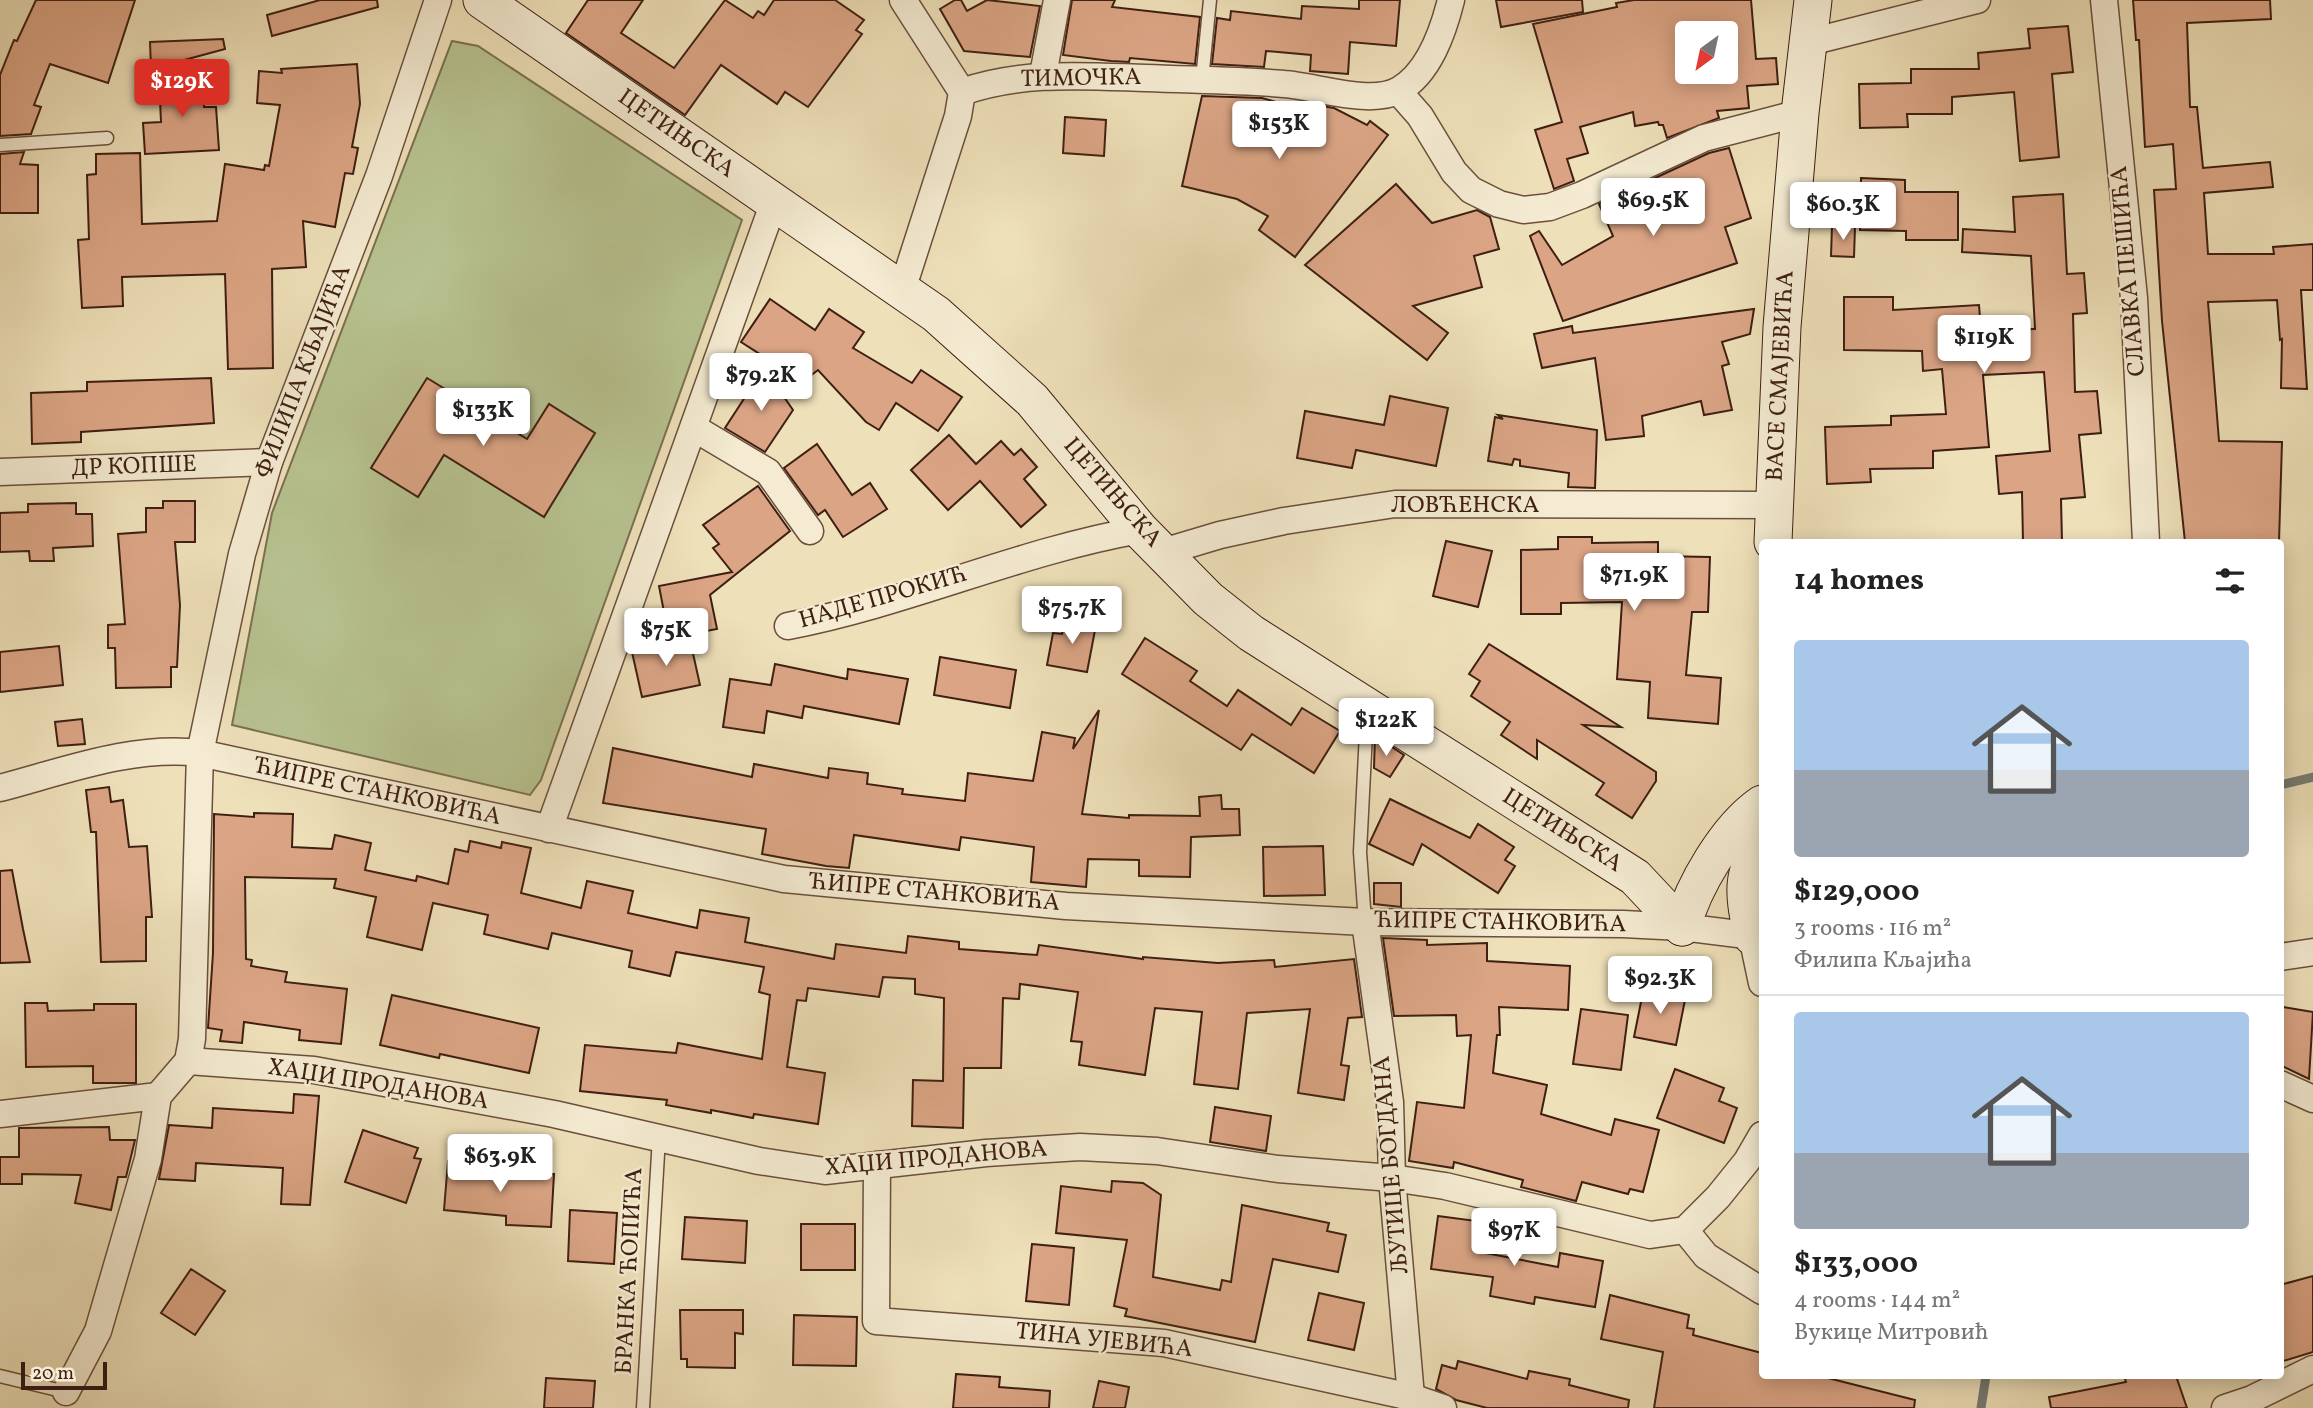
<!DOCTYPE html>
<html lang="en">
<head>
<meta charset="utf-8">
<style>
  :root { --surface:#fff; --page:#f6f6f6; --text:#222; --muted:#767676; --line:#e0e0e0; --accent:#d93025 }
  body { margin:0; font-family:Vollkorn,serif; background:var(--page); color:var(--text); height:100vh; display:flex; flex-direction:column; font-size:26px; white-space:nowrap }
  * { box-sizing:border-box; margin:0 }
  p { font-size:23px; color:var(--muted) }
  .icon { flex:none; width:38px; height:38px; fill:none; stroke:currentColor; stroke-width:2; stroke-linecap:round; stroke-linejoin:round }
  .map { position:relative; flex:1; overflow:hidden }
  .side { position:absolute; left:1759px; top:539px; width:525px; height:840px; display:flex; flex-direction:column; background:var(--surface); border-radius:7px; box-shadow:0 4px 18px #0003 }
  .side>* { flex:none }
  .needle { width:46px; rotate:213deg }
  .tools { position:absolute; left:1675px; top:21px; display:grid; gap:14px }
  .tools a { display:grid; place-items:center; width:63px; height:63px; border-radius:7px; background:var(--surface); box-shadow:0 4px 18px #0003; font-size:35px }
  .scale { position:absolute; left:21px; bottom:18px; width:86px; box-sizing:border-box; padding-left:7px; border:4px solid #3f1f12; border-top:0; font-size:19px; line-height:24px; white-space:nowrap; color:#3f1f12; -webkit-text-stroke:5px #f4ebd2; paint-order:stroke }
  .price { position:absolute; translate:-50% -60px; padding:0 16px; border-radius:7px; background:#fff; color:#222; font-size:23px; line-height:46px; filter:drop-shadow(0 2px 4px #0008) }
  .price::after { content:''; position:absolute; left:50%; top:42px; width:21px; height:16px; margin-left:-10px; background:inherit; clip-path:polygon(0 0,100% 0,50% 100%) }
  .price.on { background:var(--accent); color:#fff }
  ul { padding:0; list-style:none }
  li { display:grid; align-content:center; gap:14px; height:371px; padding:0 35px }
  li+li { border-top:2px solid var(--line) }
  li span { display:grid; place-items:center; height:217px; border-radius:7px; color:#555 }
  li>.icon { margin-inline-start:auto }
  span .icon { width:126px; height:126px; fill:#fffc; stroke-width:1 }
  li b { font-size:30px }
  h2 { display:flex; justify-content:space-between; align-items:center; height:84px; padding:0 35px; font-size:30px }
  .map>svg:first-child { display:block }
  .green { fill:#b7c290; stroke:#7b7051; stroke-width:2 }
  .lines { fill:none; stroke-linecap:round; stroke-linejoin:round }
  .stream { stroke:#767d74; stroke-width:9 }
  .building { fill:#dba585; stroke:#3f1f12; stroke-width:2; fill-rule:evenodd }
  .lane-casing { stroke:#6b4f3c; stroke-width:15 }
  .street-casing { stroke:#6b4f3c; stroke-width:29 }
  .secondary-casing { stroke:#3f1f12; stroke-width:39 }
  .lane { stroke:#f4ebd2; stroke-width:12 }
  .street { stroke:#f4ebd2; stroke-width:26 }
  .secondary { stroke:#f4ebd2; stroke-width:37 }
  .labels { text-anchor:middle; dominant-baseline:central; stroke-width:5; stroke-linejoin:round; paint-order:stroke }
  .street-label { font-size:24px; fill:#3f1f12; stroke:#f4ebd2 }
</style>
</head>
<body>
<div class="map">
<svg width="2313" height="1408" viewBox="0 0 2313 1408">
  <rect width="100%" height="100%" fill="#eee0b9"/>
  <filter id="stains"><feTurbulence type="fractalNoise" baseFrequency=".00286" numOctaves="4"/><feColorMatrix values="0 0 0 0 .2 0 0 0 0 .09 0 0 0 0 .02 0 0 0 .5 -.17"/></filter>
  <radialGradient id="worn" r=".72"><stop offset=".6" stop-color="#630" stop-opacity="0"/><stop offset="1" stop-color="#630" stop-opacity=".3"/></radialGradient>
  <path class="green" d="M452 41 478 46 742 220 541 780 530 795 232 725 272 513Z"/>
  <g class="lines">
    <g class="stream">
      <path d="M2280 785 2313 777"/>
      <path d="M1981 1408 1986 1376"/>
    </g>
  </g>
  <g class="building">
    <path d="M36 0H135L108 83 50 64 34 105 41 107 31 134 0 136V75L14 40 17 41Z"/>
    <path d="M320 0H377L378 7 272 36 267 15Z"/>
    <path d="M588 0H643L621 33 674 68 725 0 753 18 758 11 764 15 774 0H835L864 20 856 30 862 34 808 107 785 92 777 104 721 65 685 115 566 33Z"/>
    <path d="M955 0H961L967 11 987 0 1040 6 1030 57 964 51 940 9Z"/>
    <path d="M1072 0H1115L1112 7 1200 17 1195 64 1130 58 1129 62 1111 61 1063 55Z"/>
    <path d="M1359 0H1400L1396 46 1350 42 1348 74 1310 71 1311 55 1266 51 1264 67 1212 64 1217 18 1230 20 1231 11 1301 19 1302 6 1359 9Z"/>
    <path d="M1496 0H1582L1583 12 1501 27Z"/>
    <path d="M1634 0H1751L1756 59 1776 58 1778 84 1747 86 1749 108 1717 111 1719 118 1667 138 1663 125H1659L1658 122 1635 126 1633 112 1580 127 1588 153 1567 159 1574 181 1554 189 1535 130 1562 122 1533 24 1617 7 1616 3ZM1687 33H1726V72H1687Z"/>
    <path d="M2133 0H2270L2271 19 2187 23 2190 107H2197L2203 168 2270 162 2273 187 2204 193 2208 254H2274L2273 247 2313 244V290H2301L2307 389 2281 388 2282 339 2280 340 2277 300 2208 302 2219 441 2282 442 2279 542H2185L2162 321 2154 190 2176 189 2173 144 2145 147 2139 40H2136Z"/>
    <path d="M2068 26 2073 72 2052 74 2059 157 2020 161 2014 92 1952 97V114H1907L1908 127 1860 128 1859 84 1911 83V69H1979L1978 53 2030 48 2028 29Z"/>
    <path d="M223 39 225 49 151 69 150 42Z"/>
    <path d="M357 64 360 104 352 147 358 148 353 174 345 173 335 227 303 221 306 267 272 269 273 368 228 369 225 274 122 277 123 306 82 308 78 240 89 239 87 175 96 174V154L140 153 142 224 217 221 225 164 264 170 265 165 269 166 280 105 257 103 259 71 282 73 281 69Z"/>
    <path d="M202 75 204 107H216L219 150 145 154 143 123 161 122 159 78Z"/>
    <path d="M1202 96 1262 98 1308 111V104L1334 108 1367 125 1370 121 1388 135 1295 257 1259 230 1268 216 1237 199 1182 186Z"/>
    <path d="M1065 117 1106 120 1104 156 1063 153Z"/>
    <path d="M1729 148 1751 218 1725 227 1737 263 1563 321 1530 236 1539 231 1562 265 1613 236 1599 204 1709 153Z"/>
    <path d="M24 152 20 164 38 165V213H0V154Z"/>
    <path d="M1861 178 1905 180V192H1958V240H1906V231L1860 230Z"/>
    <path d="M1396 184 1432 223 1477 210 1490 217 1499 249 1474 256 1482 287 1413 306 1448 333 1427 360 1305 265Z"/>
    <path d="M2063 194 2067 274 2084 273 2087 313 2073 314 2075 392 2097 391 2101 433 2079 435 2085 497 2061 499 2062 542H2023L2022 492 1999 494 1996 456 2050 451 2044 372 1983 375 1989 447 1933 451V468L1870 469 1871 482 1827 484 1825 427 1891 425V416L1946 414 1942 369 1923 371 1922 351 1844 350V297H1893V310L1979 305 1981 331 2035 329 2031 256 1962 252 1963 229 2015 232 2013 197Z"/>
    <path d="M1832 226 1855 227 1854 257 1831 256Z"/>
    <path d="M770 299 815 330 829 309 864 332 853 348 912 383 921 370 962 397 938 431 896 403 879 430 866 422 818 370 801 383 768 363 769 360 741 342Z"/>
    <path d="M1754 309 1750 334 1722 342 1729 364 1722 366 1732 410 1704 415 1701 401 1642 416 1644 436 1606 440 1595 358 1542 368 1534 334 1572 326 1573 333Z"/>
    <path d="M764 368 793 410 765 452 725 428Z"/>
    <path d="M211 378 214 423 81 432V442L32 444 31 393 87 391V382Z"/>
    <path d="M427 378 527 439 549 404 595 433 544 517 444 455 418 497 371 468Z"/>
    <path d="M1390 396 1448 408 1436 466 1356 450 1352 468 1297 458 1305 411 1384 425Z"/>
    <path d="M1498 415 1597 430 1595 488 1568 487 1569 473 1520 466V460L1514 459 1512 465 1488 461 1495 417 1503 419Z"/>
    <path d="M949 435 976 464 1001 441 1014 455 1021 449 1037 467 1024 479 1046 505 1021 527 980 481 948 510 911 470Z"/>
    <path d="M817 444 852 495 870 483 887 509 843 537 825 510 818 515 784 468Z"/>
    <path d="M758 486 790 531 710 595 717 629 669 638 659 586 732 572 713 548 719 544 703 525Z"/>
    <path d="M163 501H195V542H175L180 605 177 667H171V687L116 688 115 648H108V625L125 624 118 534 146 532V508H163Z"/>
    <path d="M76 503V514H92L93 546 53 548 54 561H30L29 551 0 552V513L28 512V504Z"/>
    <path d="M1558 537H1592V543L1658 542V556L1710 557 1708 612H1692L1686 675 1721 678 1718 724 1648 718 1650 682 1617 679 1622 602 1561 603V614H1521V550L1558 549Z"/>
    <path d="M1446 541 1492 551 1478 607 1433 596Z"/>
    <path d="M1065 619 1096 625 1087 672 1047 665 1053 633 1062 634Z"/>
    <path d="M1145 638 1197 671 1190 681 1227 706 1238 690 1291 725 1302 708 1340 731 1314 773 1252 734 1241 750 1122 674Z"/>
    <path d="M690 640 700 685 642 697 632 652Z"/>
    <path d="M1489 644 1621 727 1583 725 1656 772V781L1632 818 1596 795 1604 783 1537 740V759L1501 735 1510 722 1471 696 1480 681 1469 674Z"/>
    <path d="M59 646 63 685 0 692V652Z"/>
    <path d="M940 657 1016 670 1010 708 934 695Z"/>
    <path d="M775 664 847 679 848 669 908 679 899 724 804 706 802 718 767 711 764 733 723 727 730 679 771 685Z"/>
    <path d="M1099 710 1082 814 1129 818V815L1200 816 1199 797 1221 795 1222 809H1239L1240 835 1191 837 1190 877 1139 876V860L1088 859 1086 887 1031 882 1034 847 961 837 959 850 854 835 849 868 826 866 762 854 766 829 603 803 613 748 752 777 754 764 828 778 829 768 868 773 867 784 903 789 902 794 965 801 968 773 1033 781 1042 732 1075 738 1073 749Z"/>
    <path d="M82 719 85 744 58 746 55 722Z"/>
    <path d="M1375 736 1404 755 1390 777 1374 768Z"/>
    <path d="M109 787 111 802 123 800 129 847 147 846 152 917H146V961L101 962 96 832H91L86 790Z"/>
    <path d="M1390 799 1470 838 1478 824 1514 847 1505 860 1515 866 1498 893 1422 844 1413 865 1369 844Z"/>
    <path d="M254 813 293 814 292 847 332 849 335 835 371 843 365 870 416 881 417 876 448 884 455 849 468 852 470 841 501 848 502 842 531 848 521 893 581 908 587 881 633 891 628 913 697 928 700 910 749 918 745 942 834 959 836 944 906 953 908 936 959 942V949L1037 955 1039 945 1143 959V957L1218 963 1274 960 1275 967 1354 959 1362 1017 1348 1018 1341 1065 1349 1066 1344 1100 1298 1093 1310 1009 1247 1013 1238 1089 1194 1084 1202 1012 1155 1008 1145 1075 1079 1065 1082 1042 1071 1041 1078 992 1020 984 1019 999 1003 998 1001 1068H964L963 1128 912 1126 913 1080 943 1081 944 998 915 994V979L883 977 879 997 808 988 806 1001 797 1000 787 1067 825 1073 818 1124 754 1114 753 1118 711 1110V1113L666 1105 667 1100 580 1091 585 1045 676 1053 678 1043 762 1059 770 995 759 992 764 967 676 952 670 976 629 967 632 951 552 933 548 949 484 934 488 915 433 903 422 950 367 937 376 897 334 888 336 879 245 877 246 959 252 960 251 966 287 972 285 982 347 989 341 1044 299 1040 300 1030 244 1022 242 1043 220 1041 222 1030 208 1028 213 953 214 814 254 817Z"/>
    <path d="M1323 846 1325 895 1264 896 1263 847Z"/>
    <path d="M12 870 23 929 30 962 0 963V871Z"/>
    <path d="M1374 883H1401V907L1374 904Z"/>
    <path d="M1383 938 1427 940V945L1487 943V961L1570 966 1568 1010 1499 1007 1500 1035H1497L1493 1073 1547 1085 1541 1114 1611 1135 1615 1119 1659 1130 1643 1192 1630 1189 1628 1194 1582 1182 1576 1201 1521 1187 1523 1180 1454 1162 1453 1168 1409 1161 1417 1102 1464 1108 1471 1035 1457 1036 1456 1015 1394 1016Z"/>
    <path d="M1644 987 1686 995 1676 1045 1634 1037Z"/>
    <path d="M392 995 539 1028 529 1073 440 1054 439 1058 380 1045Z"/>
    <path d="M25 1003H47L48 1011 94 1010V1004H136V1083H93V1066L26 1067Z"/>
    <path d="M2283 1007 2313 1012 2309 1079 2280 1065Z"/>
    <path d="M1581 1009 1628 1015 1621 1070 1573 1064Z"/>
    <path d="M1675 1069 1724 1088 1719 1101 1737 1108 1724 1143 1657 1118Z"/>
    <path d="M294 1094 319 1096 310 1205 281 1204 283 1168 196 1163 195 1181 159 1179 169 1125 212 1128 213 1108 293 1113Z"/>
    <path d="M1215 1107 1271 1116 1266 1151 1210 1142Z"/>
    <path d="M109 1127 110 1140H135L126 1177H118L111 1210 75 1203 81 1175 22 1174V1184H0V1157H19V1128Z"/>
    <path d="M363 1130 418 1148 414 1158 421 1159 406 1203 345 1182Z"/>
    <path d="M448 1161 492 1165 491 1171 554 1174 551 1227 506 1225V1216L444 1210Z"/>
    <path d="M1112 1181 1143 1183 1161 1195 1153 1277 1220 1290 1222 1280 1231 1282 1242 1205 1329 1223 1327 1231 1346 1235 1338 1272 1273 1259 1255 1342 1125 1316 1127 1309 1114 1306 1127 1240 1056 1233 1061 1186 1111 1192Z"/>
    <path d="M570 1210 617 1213 614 1264 568 1261Z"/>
    <path d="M1438 1216 1484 1222 1480 1252 1558 1267 1560 1253 1603 1261 1595 1307 1535 1297 1534 1304 1490 1296 1493 1277 1431 1269Z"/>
    <path d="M685 1217 747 1221 745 1263 682 1259Z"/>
    <rect x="801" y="1224" width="54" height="46"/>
    <path d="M1032 1244 1074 1248 1069 1305 1026 1301Z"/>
    <path d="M191 1269 225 1291 195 1335 161 1313Z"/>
    <path d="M2313 1276V1352L2280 1362V1285Z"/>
    <path d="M1319 1293 1364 1303 1354 1350 1308 1340Z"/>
    <path d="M1610 1295 1689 1315 1687 1328 1694 1329 1693 1335 1762 1353V1376H1820L1915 1400 1914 1408H1654L1663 1352 1601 1339Z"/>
    <path d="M680 1310H743V1334L735 1333V1368L687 1367V1359H681Z"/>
    <path d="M794 1315 857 1317 856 1366 793 1365Z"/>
    <path d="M1458 1361 1527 1379 1529 1371 1570 1379 1569 1385 1629 1400 1628 1408H1487L1456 1400 1436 1389 1442 1365 1456 1369Z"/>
    <path d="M956 1374 1000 1377 999 1387 1050 1391 1049 1408H953Z"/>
    <path d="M2124 1376H2176L2187 1408H2051L2049 1397 2126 1382Z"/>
    <path d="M546 1378 595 1381 593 1408H544Z"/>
    <path d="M1099 1381 1129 1387 1125 1408H1093Z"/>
  </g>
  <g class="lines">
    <g class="lane-casing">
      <g id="lane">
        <path d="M1202 80 1210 0"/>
        <path d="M0 145 107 138"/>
        <path d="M1365 922 1360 852 1367 713"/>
        <path d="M0 1376 66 1392"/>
        <path d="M643 1408 659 1137"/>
      </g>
    </g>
    <g class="street-casing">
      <g id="street">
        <path d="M2104 0 2134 298 2146 542"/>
        <path d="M1810 42 1977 0"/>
        <path d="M1043 75 1057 0"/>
        <path d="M1398 91 1420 116 1454 172 1471 190 1499 204 1523 210 1550 207 1582 195 1704 138 1800 113"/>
        <path d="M962 92C1022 71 1083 76 1146 78 1192 80 1238 80 1284 84 1315 86 1371 106 1399 90 1429 73 1443 32 1451 0"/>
        <path d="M902 290 958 116 962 92 903 0"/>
        <path d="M694 428 768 472 810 531"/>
        <path d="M0 472 269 462"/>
        <path d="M1163 552 1220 535 1284 521 1395 504 1773 505"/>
        <path d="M788 626C908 603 1020 551 1140 530"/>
        <path d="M0 788C65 771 132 745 200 753L784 879 1066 906 1365 922 1623 924 1682 927 1762 937"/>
        <path d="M549 829 774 202"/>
        <path d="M1365 922 1390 1102 1392 1178 1412 1408"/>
        <path d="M1752 936 1762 983"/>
        <path d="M2280 957 2313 952"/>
        <path d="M188 1061 314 1070 554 1114 759 1161 825 1171 986 1153 1080 1147 1157 1151 1278 1169 1392 1178 1445 1186 1650 1235 1685 1230 1718 1197 1747 1161 1762 1135"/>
        <path d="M2280 1084 2313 1099"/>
        <path d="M0 1114 158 1096"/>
        <path d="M877 1165 876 1321 1164 1343 1411 1397 1443 1408"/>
        <path d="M1685 1230 1706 1256 1762 1291"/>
        <path d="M66 1392 98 1331 148 1159 158 1096 188 1061 192 1039 200 753 242 554 269 462 379 176 438 0"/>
        <path d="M2225 1408 2252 1399 2313 1369"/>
      </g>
    </g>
    <g class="secondary-casing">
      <g id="secondary">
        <path d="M482 0 936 314 1032 400 1140 530 1208 599 1251 633 1635 877 1682 927"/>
        <path d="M1773 542 1782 327 1800 113 1813 0"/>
        <path d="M1682 927C1693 886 1727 828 1762 804"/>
        <path d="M1752 936C1743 886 1742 882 1762 835"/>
      </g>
    </g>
    <use href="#lane" class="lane"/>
    <use href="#street" class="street"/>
    <use href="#secondary" class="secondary"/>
  </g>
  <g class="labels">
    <g class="street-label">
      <text transform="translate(1081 79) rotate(-1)">ТИМОЧКА</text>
      <text transform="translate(676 134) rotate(35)">ЦЕТИЊСКА</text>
      <text transform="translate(2129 271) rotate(-95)">СЛАВКА ПЕШИЋА</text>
      <text transform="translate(304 372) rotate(-69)">ФИЛИПА КЉАЈИЋА</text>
      <text transform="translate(1781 376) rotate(-87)">ВАСЕ СМАЈЕВИЋА</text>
      <text transform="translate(134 467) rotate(-2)">ДР КОПШЕ</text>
      <text transform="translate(1112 493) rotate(49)">ЦЕТИЊСКА</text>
      <text x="1465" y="506">ЛОВЋЕНСКА</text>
      <text transform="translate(883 598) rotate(-16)">НАДЕ ПРОКИЋ</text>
      <text transform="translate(377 792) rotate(12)">ЋИПРЕ СТАНКОВИЋА</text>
      <text transform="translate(1562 831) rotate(32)">ЦЕТИЊСКА</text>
      <text transform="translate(934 893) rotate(5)">ЋИПРЕ СТАНКОВИЋА</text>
      <text transform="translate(1500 923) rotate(1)">ЋИПРЕ СТАНКОВИЋА</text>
      <text transform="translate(378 1085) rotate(9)">ХАЏИ ПРОДАНОВА</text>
      <text transform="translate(936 1159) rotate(-5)">ХАЏИ ПРОДАНОВА</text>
      <text transform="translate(1392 1165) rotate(-95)">ЉУТИЦЕ БОГДАНА</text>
      <text transform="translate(630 1271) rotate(-87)">БРАНКА ЋОПИЋА</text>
      <text transform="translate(1104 1341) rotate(6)">ТИНА УЈЕВИЋА</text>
    </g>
  </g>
  <rect width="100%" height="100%" filter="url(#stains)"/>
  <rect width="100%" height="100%" fill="url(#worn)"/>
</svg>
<div class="tools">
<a><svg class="needle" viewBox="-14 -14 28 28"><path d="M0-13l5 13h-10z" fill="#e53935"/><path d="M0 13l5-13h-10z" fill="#767676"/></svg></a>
</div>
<div class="scale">20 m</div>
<b class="price on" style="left:182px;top:119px">$129K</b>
<b class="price" style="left:1279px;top:161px">$153K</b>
<b class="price" style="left:1653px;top:238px">$69.5K</b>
<b class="price" style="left:1843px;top:242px">$60.3K</b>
<b class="price" style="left:1984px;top:375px">$119K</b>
<b class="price" style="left:761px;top:413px">$79.2K</b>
<b class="price" style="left:483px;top:448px">$133K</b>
<b class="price" style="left:1634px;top:613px">$71.9K</b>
<b class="price" style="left:1072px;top:646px">$75.7K</b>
<b class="price" style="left:666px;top:668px">$75K</b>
<b class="price" style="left:1386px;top:758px">$122K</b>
<b class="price" style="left:1660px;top:1016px">$92.3K</b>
<b class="price" style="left:500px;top:1194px">$63.9K</b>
<b class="price" style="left:1514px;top:1268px">$97K</b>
<section class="side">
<h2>14 homes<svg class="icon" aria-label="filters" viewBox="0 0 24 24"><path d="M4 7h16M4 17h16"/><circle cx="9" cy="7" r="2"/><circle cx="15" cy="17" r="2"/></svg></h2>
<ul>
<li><span style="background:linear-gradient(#a9c7e8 60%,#9aa5b1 0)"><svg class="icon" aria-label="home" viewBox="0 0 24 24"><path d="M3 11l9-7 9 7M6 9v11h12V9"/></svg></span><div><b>$129,000</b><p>3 rooms · 116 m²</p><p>Филипа Кљајића</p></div></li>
<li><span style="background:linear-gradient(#a9c7e8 65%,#9aa5b1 0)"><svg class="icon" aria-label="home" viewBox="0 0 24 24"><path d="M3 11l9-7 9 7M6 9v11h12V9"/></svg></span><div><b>$133,000</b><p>4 rooms · 144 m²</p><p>Вукице Митровић</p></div></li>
</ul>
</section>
</div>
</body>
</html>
